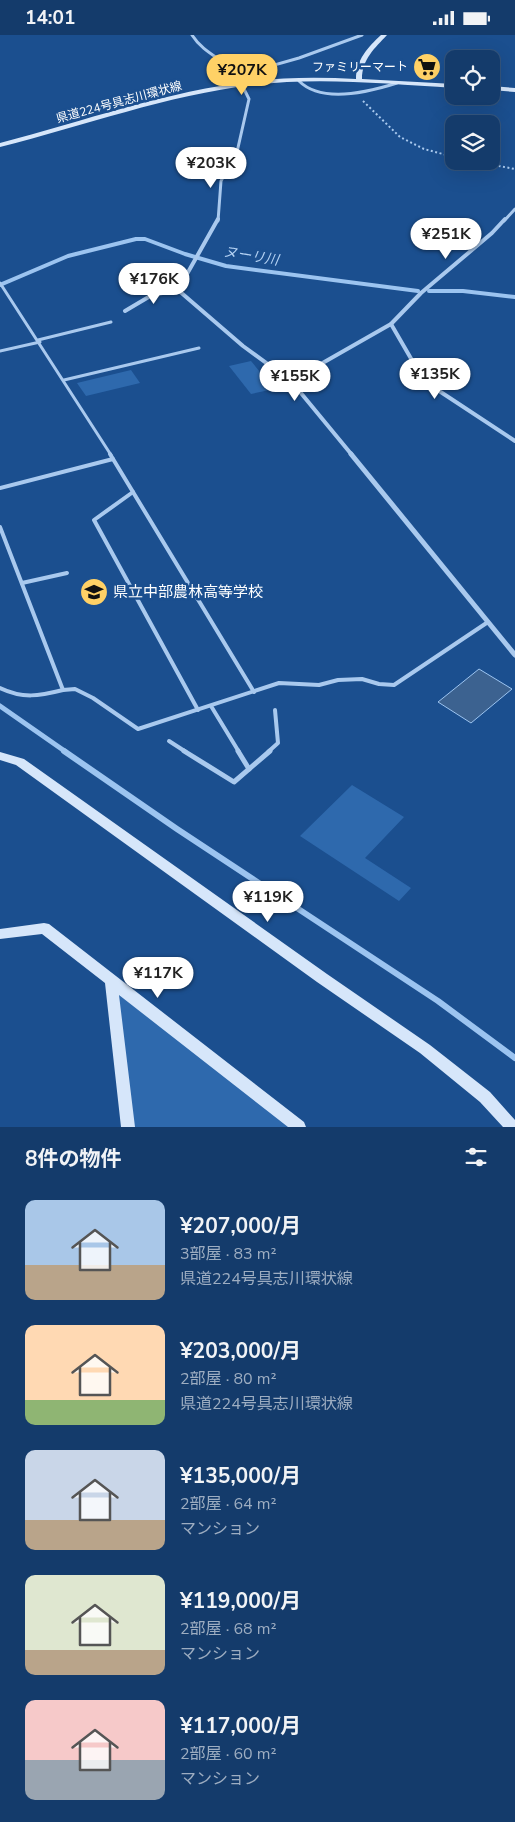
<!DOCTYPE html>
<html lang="ja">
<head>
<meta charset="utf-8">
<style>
  :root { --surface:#143b6b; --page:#214673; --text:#f1f3f6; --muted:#9dadc1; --line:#33557e; --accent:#ffd166 }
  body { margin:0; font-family:"Nunito Sans","Noto Sans JP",sans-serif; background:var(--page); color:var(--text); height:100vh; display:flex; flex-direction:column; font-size:19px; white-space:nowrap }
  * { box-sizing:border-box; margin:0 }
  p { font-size:16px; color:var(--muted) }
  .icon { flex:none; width:28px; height:28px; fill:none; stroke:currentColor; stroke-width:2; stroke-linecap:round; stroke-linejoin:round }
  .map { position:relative; height:1092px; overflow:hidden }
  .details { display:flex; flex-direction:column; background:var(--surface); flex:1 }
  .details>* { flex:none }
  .tools { position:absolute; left:445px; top:15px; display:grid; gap:10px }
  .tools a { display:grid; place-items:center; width:55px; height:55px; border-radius:10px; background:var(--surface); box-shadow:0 5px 20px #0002,0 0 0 1px var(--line); font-size:25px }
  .price { position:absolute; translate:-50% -42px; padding:0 11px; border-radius:18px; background:#fff; color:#222; font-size:16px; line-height:32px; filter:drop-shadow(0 1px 2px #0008) }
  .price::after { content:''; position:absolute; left:50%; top:30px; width:15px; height:11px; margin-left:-8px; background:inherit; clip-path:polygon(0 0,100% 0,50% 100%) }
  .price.selected { background:var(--accent); color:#111 }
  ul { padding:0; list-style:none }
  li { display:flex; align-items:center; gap:15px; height:125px; padding:0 25px }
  li span { display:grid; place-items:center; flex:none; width:140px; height:100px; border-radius:10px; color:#555 }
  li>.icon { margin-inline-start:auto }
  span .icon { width:60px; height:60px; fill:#fffc; stroke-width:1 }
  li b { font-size:21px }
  h2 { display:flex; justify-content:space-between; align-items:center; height:60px; padding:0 25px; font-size:21px }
  .status { display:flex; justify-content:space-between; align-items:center; height:35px; padding:0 25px; background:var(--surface); direction:ltr }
  .status svg { height:14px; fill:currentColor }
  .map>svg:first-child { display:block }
  .green { fill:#2e69ad }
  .water { fill:#3c6290; stroke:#9cc4f0 }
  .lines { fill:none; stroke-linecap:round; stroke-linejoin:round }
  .stream-far2 { stroke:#9cc4f0; stroke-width:4 }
  .stream-far1 { stroke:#9cc4f0; stroke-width:5 }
  .stream { stroke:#9cc4f0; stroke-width:6 }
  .path { stroke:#a9c9ee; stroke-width:2; stroke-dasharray:2 2.5; stroke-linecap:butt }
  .lane-far2 { stroke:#a9c9ee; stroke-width:3 }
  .lane-far1 { stroke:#a9c9ee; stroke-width:4 }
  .lane { stroke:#a9c9ee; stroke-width:5 }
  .street-far2 { stroke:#a9c9ee; stroke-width:3 }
  .street-far1 { stroke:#a9c9ee; stroke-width:4 }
  .street { stroke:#a9c9ee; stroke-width:5 }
  .secondary { fill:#d6e6fa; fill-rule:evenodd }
  .labels { text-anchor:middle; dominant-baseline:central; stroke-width:5; stroke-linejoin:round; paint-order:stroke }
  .far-poi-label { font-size:12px; fill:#fff; stroke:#1b4f8f; text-anchor:end }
  .far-street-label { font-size:12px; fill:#fff; stroke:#1b4f8f }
  .far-water-label { font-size:14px; font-style:italic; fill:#b5d3f5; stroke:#1b4f8f }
  .poi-label { font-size:15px; fill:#fff; stroke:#1b4f8f; text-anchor:start }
</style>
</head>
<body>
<div class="status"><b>14:01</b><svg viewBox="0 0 49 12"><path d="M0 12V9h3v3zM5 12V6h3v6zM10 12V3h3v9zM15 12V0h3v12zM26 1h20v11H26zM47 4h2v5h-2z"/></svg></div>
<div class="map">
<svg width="515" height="1092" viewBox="0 0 515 1092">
  <rect width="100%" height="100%" fill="#1b4f8f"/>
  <g class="green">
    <path d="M251 326 274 354 251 359 229 331Z"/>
    <path d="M131 335 140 348 86 361 77 348Z"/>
    <path d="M352 750 404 782 365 823 411 853 399 866 300 801Z"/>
    <path d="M111 945 299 1092H128Z"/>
  </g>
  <path class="water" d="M479 634 512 654 471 688 438 667Z"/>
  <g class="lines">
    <g class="stream-far2">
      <path d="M0 250 68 221 136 204H145L185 219 226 231 418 256"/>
      <path d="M429 256H463L515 262"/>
    </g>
    <path class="stream-far1" d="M0 671 66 717"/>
    <path class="stream" d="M64 716 177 794 438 966 515 1023"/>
    <g class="path">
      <path d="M363 66 400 102 424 114 454 122"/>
      <path d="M472 126 515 134"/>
    </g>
    <g class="lane-far2">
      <path d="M0 248 111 420"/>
      <path d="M38 305 111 287"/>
      <path d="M0 316 40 307"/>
      <path d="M64 345 199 313"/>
    </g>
    <g class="lane-far1">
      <path d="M110 419 254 657"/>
      <path d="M0 453 113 424"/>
      <path d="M133 457 94 485 198 675"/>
      <path d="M0 492 63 655 75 654 93 663 138 694 279 648 319 650 338 645 362 644 379 649 394 650 488 587"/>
      <path d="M22 548 67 538"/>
      <path d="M0 653C23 664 39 661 63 655"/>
      <path d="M211 671 239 717"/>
      <path d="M169 706 186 717"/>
      <path d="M268 717 278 708 275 675"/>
    </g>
    <g class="lane">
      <path d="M184 716 234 747 270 716"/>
      <path d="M238 716 249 734"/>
    </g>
    <g class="street-far2">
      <path d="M192 0C203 18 225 25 239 40V44L249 64 237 117 221 146 218 186"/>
      <path d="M239 40 299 23 362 0"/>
      <path d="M299 46C322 69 369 57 397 48"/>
      <path d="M504 186 515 174"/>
    </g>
    <g class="street-far1">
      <path d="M178 255 243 311 291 346 352 420"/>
      <path d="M125 276 152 260 178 255 218 184"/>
      <path d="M391 289 424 346 515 406"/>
      <path d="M291 346 391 289 421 258 492 198 505 184"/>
    </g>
    <path class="street" d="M351 419 515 620"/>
    <g class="secondary">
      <path d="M381 0H387C375 13 362 24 362 44L454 49V53C387 49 320 42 253 50 167 60 84 91 0 112V108C84 86 167 56 254 46 288 42 322 42 356 44 356 25 368 12 381 0Z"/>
      <path d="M491 51 515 53V57L491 55Z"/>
      <path d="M0 717 24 724 327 939 430 1010 490 1057 515 1085V1092H503L480 1067 420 1018 317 947 16 730 0 725Z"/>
      <path d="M44 888 49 889 304 1087 306 1092H288L119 960 135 1092H121L105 948 42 899 0 904V894Z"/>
    </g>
  </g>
  <defs>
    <g id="supermarket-disc" transform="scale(1.4375)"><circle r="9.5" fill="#ffd166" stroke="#1b4f8f"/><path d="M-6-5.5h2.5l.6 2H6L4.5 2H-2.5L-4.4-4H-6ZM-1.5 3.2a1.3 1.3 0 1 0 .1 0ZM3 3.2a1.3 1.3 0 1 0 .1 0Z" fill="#111"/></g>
    <g id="school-disc" transform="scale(1.4375)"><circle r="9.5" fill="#ffd166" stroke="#1b4f8f"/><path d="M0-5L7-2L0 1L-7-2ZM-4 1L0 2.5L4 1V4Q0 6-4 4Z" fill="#111"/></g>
  </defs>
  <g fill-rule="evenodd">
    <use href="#supermarket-disc" x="427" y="32"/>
    <use href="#school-disc" x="94" y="557"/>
  </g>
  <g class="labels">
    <g class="far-poi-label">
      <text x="408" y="32">ファミリーマート</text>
    </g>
    <g class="far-street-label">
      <text transform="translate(119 67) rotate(-15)">県道224号具志川環状線</text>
    </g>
    <g class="far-water-label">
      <text transform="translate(251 221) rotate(9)">ヌーリ川</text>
    </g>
    <g class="poi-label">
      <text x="113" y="557">県立中部農林高等学校</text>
    </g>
  </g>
</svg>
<div class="tools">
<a><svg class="icon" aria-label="locate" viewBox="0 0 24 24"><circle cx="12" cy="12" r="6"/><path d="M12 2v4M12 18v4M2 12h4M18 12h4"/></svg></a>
<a><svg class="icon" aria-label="layers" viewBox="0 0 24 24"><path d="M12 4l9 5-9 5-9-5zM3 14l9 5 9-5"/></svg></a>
</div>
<b class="price selected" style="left:242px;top:61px">¥207K</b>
<b class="price" style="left:211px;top:154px">¥203K</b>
<b class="price" style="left:446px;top:225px">¥251K</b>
<b class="price" style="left:154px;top:270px">¥176K</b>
<b class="price" style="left:435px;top:365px">¥135K</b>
<b class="price" style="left:295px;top:367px">¥155K</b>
<b class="price" style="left:268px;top:888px">¥119K</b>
<b class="price" style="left:158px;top:964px">¥117K</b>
</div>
<section class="details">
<h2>8件の物件<svg class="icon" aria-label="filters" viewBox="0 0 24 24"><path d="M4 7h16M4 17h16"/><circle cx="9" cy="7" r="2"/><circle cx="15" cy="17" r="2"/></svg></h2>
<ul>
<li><span style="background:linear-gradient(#a9c7e8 65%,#b9a48a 0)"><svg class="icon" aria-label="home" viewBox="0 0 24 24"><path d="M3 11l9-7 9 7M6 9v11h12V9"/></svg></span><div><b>¥207,000/月</b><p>3部屋 · 83 m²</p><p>県道224号具志川環状線</p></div></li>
<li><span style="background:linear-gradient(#ffd9b3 75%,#8fb573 0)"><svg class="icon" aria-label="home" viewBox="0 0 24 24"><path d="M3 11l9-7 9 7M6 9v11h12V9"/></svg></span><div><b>¥203,000/月</b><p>2部屋 · 80 m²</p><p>県道224号具志川環状線</p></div></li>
<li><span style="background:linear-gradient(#c9d6e8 70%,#b9a48a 0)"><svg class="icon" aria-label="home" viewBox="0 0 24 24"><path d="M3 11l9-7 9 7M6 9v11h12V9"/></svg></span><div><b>¥135,000/月</b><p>2部屋 · 64 m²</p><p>マンション</p></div></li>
<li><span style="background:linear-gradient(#dfe7d0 75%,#b9a48a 0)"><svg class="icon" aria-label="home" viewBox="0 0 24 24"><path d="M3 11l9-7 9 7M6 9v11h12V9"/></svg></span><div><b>¥119,000/月</b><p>2部屋 · 68 m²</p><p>マンション</p></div></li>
<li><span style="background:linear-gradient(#f6c9c9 60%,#9aa5b1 0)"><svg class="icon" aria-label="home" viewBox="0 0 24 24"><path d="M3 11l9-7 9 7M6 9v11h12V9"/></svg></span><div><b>¥117,000/月</b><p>2部屋 · 60 m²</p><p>マンション</p></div></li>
</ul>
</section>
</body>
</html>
